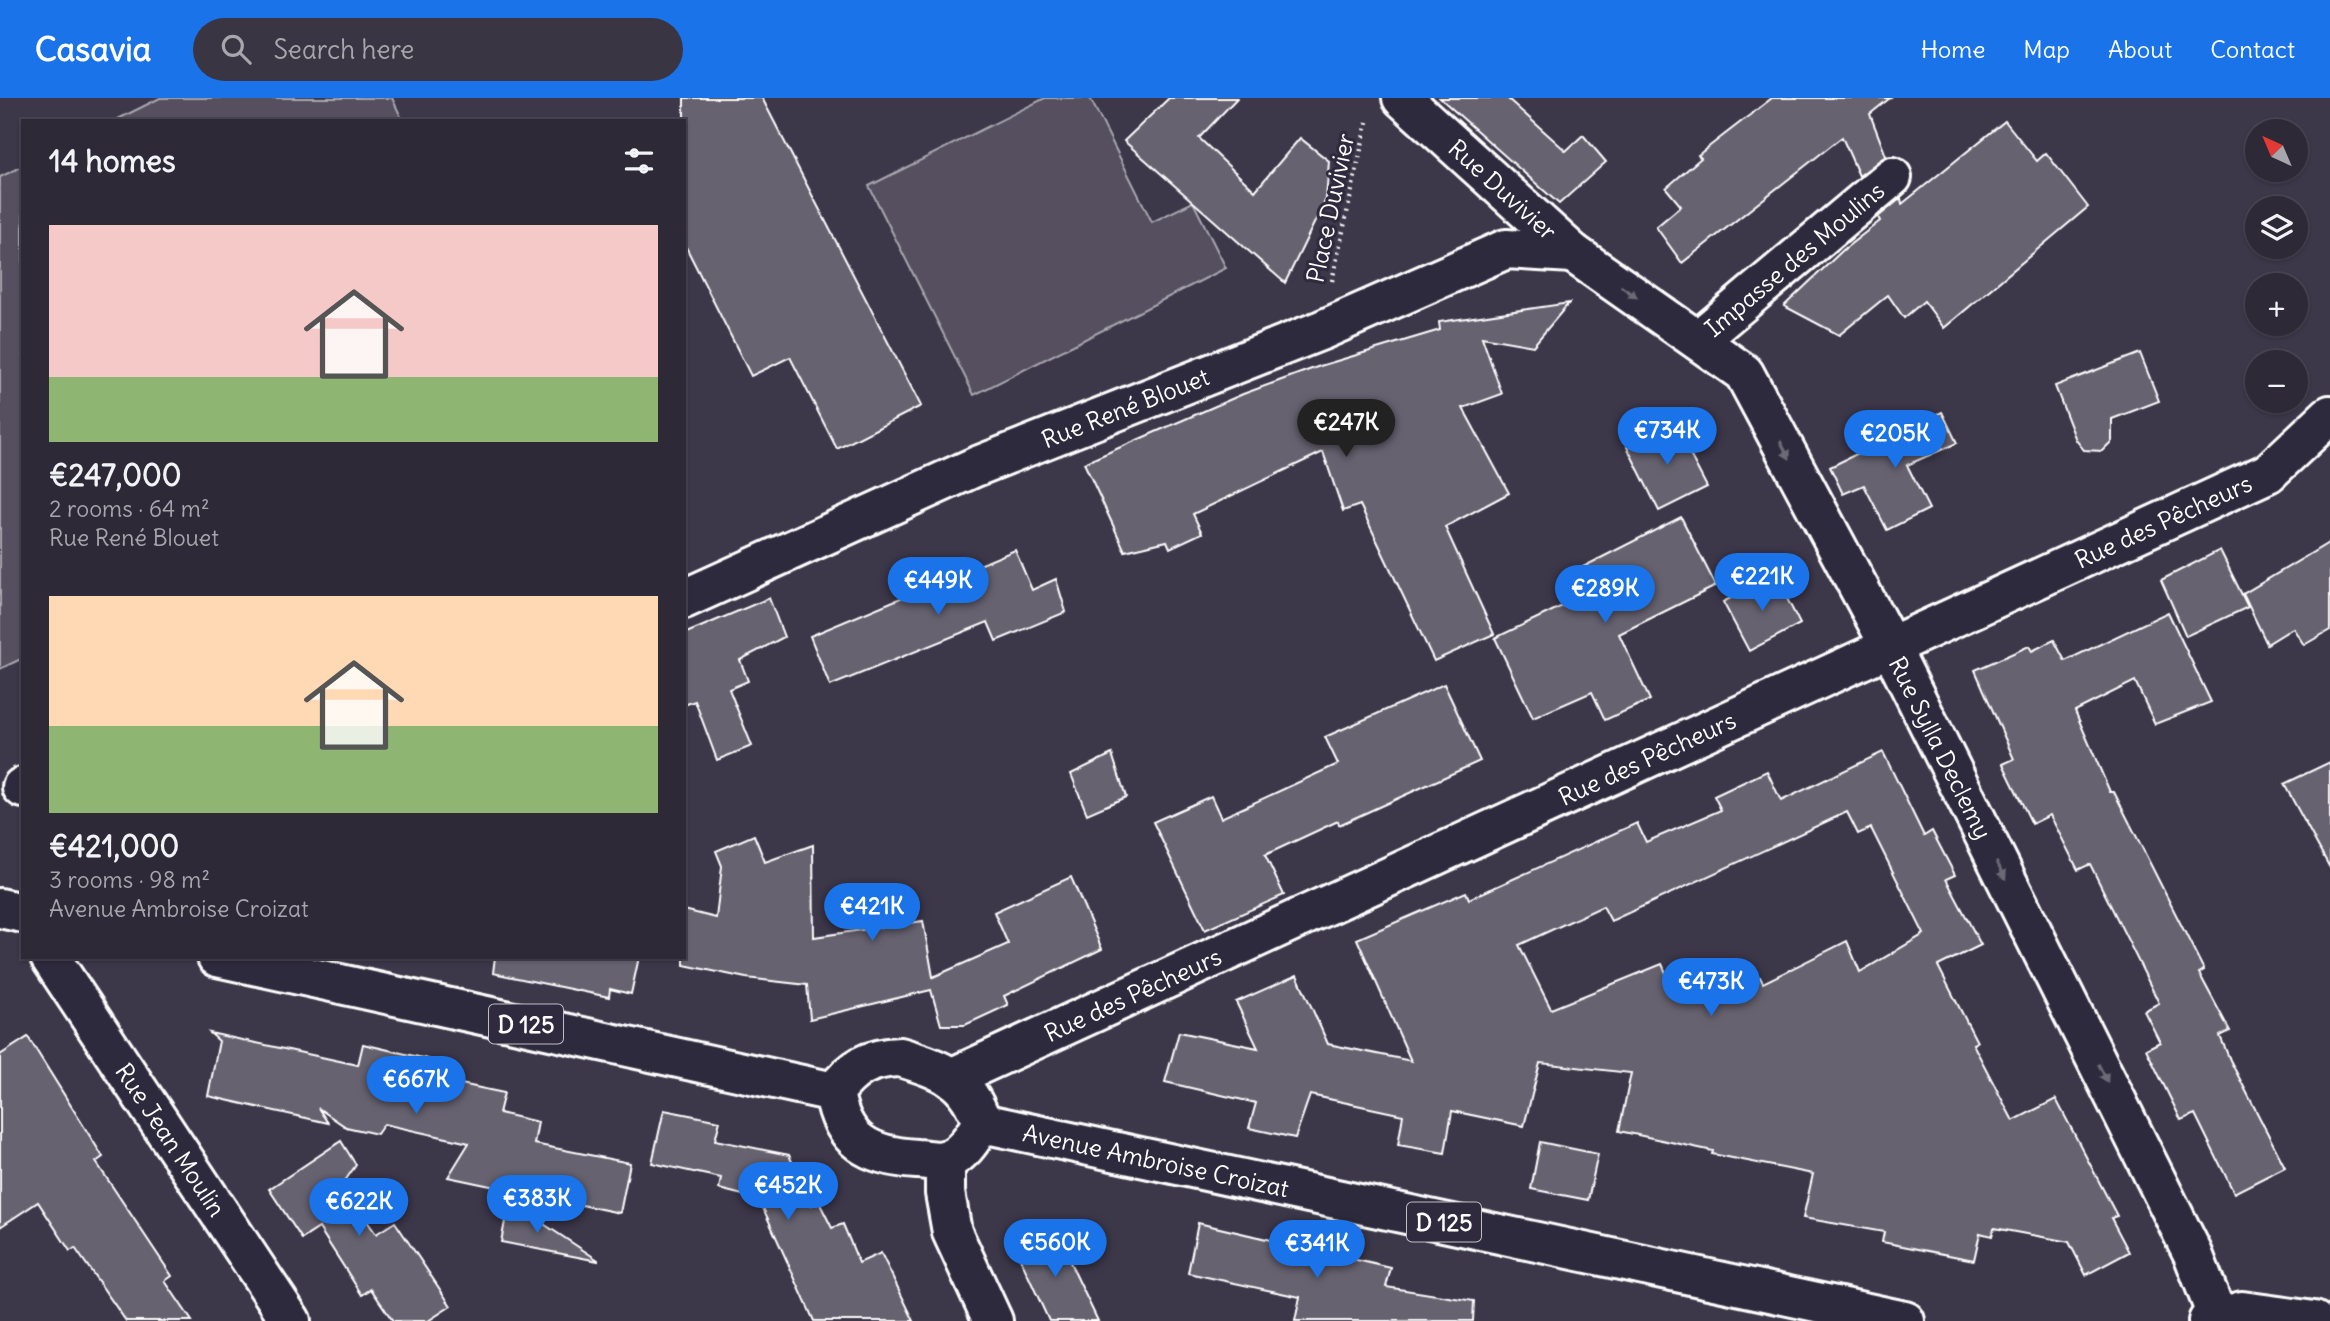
<!DOCTYPE html>
<html lang="en">
<head>
<meta charset="utf-8">
<style>
  :root { --surface:#2d2937; --page:#393542; --text:#f1f3f6; --muted:#a7a6ad; --line:#484552; --accent:#1a73e8 }
  body { margin:0; font-family:Delius,sans-serif; background:var(--page); color:var(--text); height:100vh; display:flex; flex-direction:column; font-size:26px; white-space:nowrap }
  * { box-sizing:border-box; margin:0 }
  p { font-size:23px; color:var(--muted) }
  .icon { flex:none; width:38px; height:38px; fill:none; stroke:currentColor; stroke-width:2; stroke-linecap:round; stroke-linejoin:round }
  .map { position:relative; flex:1; overflow:hidden }
  .sheet { position:absolute; left:21px; top:21px; width:665px; height:840px; display:flex; flex-direction:column; background:var(--surface); border-radius:0px; box-shadow:0 2px 5px #0004,0 0 0 2px var(--line) }
  .sheet>* { flex:none }
  .needle { width:46px; rotate:316deg }
  .controls { position:absolute; left:2245px; top:21px; display:grid; gap:14px }
  .controls a { display:grid; place-items:center; width:63px; height:63px; border-radius:50%; background:var(--surface); box-shadow:0 2px 5px #0004,0 0 0 2px var(--line); font-size:35px }
  .price { position:absolute; translate:-50% -60px; padding:0 16px; border-radius:24px; background:var(--accent); color:#fff; font-size:23px; line-height:46px; filter:drop-shadow(0 2px 4px #0008) }
  .price::after { content:''; position:absolute; left:50%; top:42px; width:21px; height:16px; margin-left:-10px; background:inherit; clip-path:polygon(0 0,100% 0,50% 100%) }
  .price.on { background:#222; color:#fff }
  ul { padding:0; list-style:none }
  li { display:grid; align-content:center; gap:14px; height:371px; padding:0 28px }
  li span { display:grid; place-items:center; height:217px; border-radius:0px; color:#555 }
  li>.icon { margin-inline-start:auto }
  span .icon { width:126px; height:126px; fill:#fffc; stroke-width:1 }
  li b { font-size:30px }
  h2 { display:flex; justify-content:space-between; align-items:center; height:84px; padding:0 28px; font-size:30px }
  header { display:flex; align-items:center; gap:42px; box-sizing:border-box; height:98px; padding:0 35px; background:var(--accent); color:#fff }
  header strong { font-size:33px }
  nav { display:flex; gap:38px; margin-inline-start:auto; font-size:24px }
  .search { width:490px; height:63px; background:var(--page); display:flex; align-items:center; gap:18px; box-sizing:border-box; padding:0 24px; border-radius:38px; color:var(--muted); font-size:26px }
  .map>svg:first-child { display:block }
  .green { fill:#555060; stroke:#aaa8b0; stroke-width:2 }
  .building { fill:#666270; stroke:#fff; stroke-width:2; fill-rule:evenodd }
  .lines { fill:none; stroke-linecap:round; stroke-linejoin:round }
  .minor-casing { stroke:#fff; stroke-width:44 }
  .major-casing { stroke:#fff; stroke-width:44 }
  .path { stroke:#fff; stroke-width:4.5; stroke-dasharray:2 5; stroke-linecap:butt }
  .minor { stroke:#2f2a3d; stroke-width:38 }
  .major { stroke:#2f2a3d; stroke-width:38 }
  .oneway { fill:#6d6a77 }
  .labels { text-anchor:middle; dominant-baseline:central; stroke-width:6; stroke-linejoin:round; paint-order:stroke }
  .shield { fill:#2f2a3d; stroke:#c1bfc5; stroke-width:2 }
  .shield-label { font-size:23px; font-weight:bold; fill:#fff }
  .street-label { font-size:24px; fill:#fff; stroke:#2f2a3d }
</style>
</head>
<body>
<header>
<strong>Casavia</strong>
<div class="search"><svg class="icon" aria-label="search" viewBox="0 0 24 24"><circle cx="10" cy="10" r="6"/><path d="M15 15l6 6"/></svg>Search here</div>
<nav><a>Home</a><a>Map</a><a>About</a><a>Contact</a></nav>
</header>
<div class="map">
<svg width="2330" height="1223" viewBox="0 0 2330 1223">
  <rect width="100%" height="100%" fill="#3c3749"/>
  <filter id="ink" filterUnits="userSpaceOnUse"><feTurbulence type="fractalNoise" baseFrequency=".0143" numOctaves="2"/><feDisplacementMap in="SourceGraphic" scale="14" xChannelSelector="R" yChannelSelector="G"/><feConvolveMatrix kernelMatrix="1 2 1 2 8 2 1 2 1" color-interpolation-filters="sRGB"/></filter>
  <g filter="url(#ink)">
    <g class="green">
      <path d="M160 0H392L403 23H114Z"/>
      <path d="M1045 0H1090L1152 124 1193 104 1226 170 974 297 869 88Z"/>
      <path d="M23 68V560L0 571V79Z"/>
    </g>
    <g class="building">
      <path d="M684 0H762L921 308 837 351 790 259 751 278 684 145Z"/>
      <path d="M1169 0H1237L1199 40 1255 93 1300 40 1329 63 1326 101 1285 185 1124 43Z"/>
      <path d="M1440 0H1507L1566 53 1583 37 1606 64 1559 106Z"/>
      <path d="M1772 0H1890L1870 16 1886 58 1859 78 1842 39 1682 165 1656 129 1681 108 1666 90 1701 60 1698 57Z"/>
      <path d="M2005 23 2037 63 2046 55 2088 109 1944 230 1924 203 1904 220 1888 197 1839 237 1784 208 1843 152 1880 123 1878 119 1901 100 1902 106Z"/>
      <path d="M1569 205 1533 248 1482 239 1502 296 1463 310 1509 395 1445 429 1494 536 1434 563 1360 407 1343 413 1323 354 1193 416 1202 435 1170 450 1167 443 1125 453 1084 365 1243 296 1320 268 1440 232 1439 224Z"/>
      <path d="M2140 255 2159 303 2112 321V343L2102 353 2084 352 2076 342 2055 288Z"/>
      <path d="M1942 314 1957 345 1907 367 1929 411 1887 432 1864 387 1843 396 1830 369Z"/>
      <path d="M1674 326 1707 389 1659 413 1627 349Z"/>
      <path d="M1681 419 1716 488 1619 536 1650 602 1605 622 1592 594 1533 620 1495 540 1592 494 1581 470Z"/>
      <path d="M2330 444V532L2304 547 2293 530 2267 546 2243 496Z"/>
      <path d="M1015 452 1032 492 1056 481 1066 514 996 543 988 524 830 588 810 538Z"/>
      <path d="M2220 452 2248 509 2186 538 2161 482Z"/>
      <path d="M1775 477 1800 526 1749 553 1723 504Z"/>
      <path d="M769 500 784 539 740 562 748 583 729 591 752 648 717 662 695 603 684 607V536Z"/>
      <path d="M2168 514 2211 604 2155 626 2135 583 2075 613 2110 694H2114L2204 872 2199 875 2230 933 2220 938 2230 962 2285 1069 2234 1095 2195 1016 2181 1022 2146 951 2160 944 2144 913 2159 905 2090 766 2078 772 2050 717 2032 726 2003 666 2014 661 1975 572 2029 548 2032 553 2054 542 2065 563Z"/>
      <path d="M1444 586 1480 663 1339 727 1338 723 1265 757 1284 797 1205 832 1153 724 1211 698 1221 720 1338 666 1325 639Z"/>
      <path d="M1883 654 1924 738 1932 733 1955 777 1946 781 1981 847 1938 868 1977 944 1973 946 2013 1023 2056 1001 2117 1118 2111 1120 2129 1154 2086 1177 2069 1144 1994 1130 1992 1138 1980 1135 1974 1162 1882 1144 1884 1134 1803 1120 1813 1076 1712 1056 1713 1053 1619 1033 1631 975 1540 965 1524 1028 1452 1013 1445 1055 1398 1047 1403 1017 1310 997 1295 1040 1249 1030 1256 1005 1165 984 1179 934 1258 950 1236 904 1297 877 1328 946 1411 963 1357 841 1466 794 1469 801 1637 725 1646 744 1721 712 1714 698 1767 673 1781 703ZM1847 714 1858 736 1871 730 1924 836 1860 874 1847 843 1763 885 1760 879 1716 899 1710 886 1678 901 1662 866 1551 911 1519 847 1603 808 1611 823Z"/>
      <path d="M1112 656 1126 699 1087 716 1071 676Z"/>
      <path d="M2330 664V770L2284 686Z"/>
      <path d="M754 737 765 764 813 747 814 839 923 823 933 879 1008 846 994 814 1071 779 1102 851 1004 898 1008 907 965 927H941L931 892 810 921 807 887 746 880 684 867V812L716 820 722 768 716 753Z"/>
      <path d="M495 859H639L631 896 610 891 609 899 493 875Z"/>
      <path d="M210 935 358 967 363 946 440 964 437 981 504 995 499 1015 538 1024 534 1046 630 1065 620 1115 448 1079 469 1045 384 1026 377 1036 346 1029 318 1010 328 1025 208 998 219 943Z"/>
      <path d="M28 939 103 1059 96 1064 172 1178 165 1183 192 1223H126L75 1150 70 1153 38 1104 0 1129V957Z"/>
      <path d="M664 1012 720 1023 715 1042 789 1057 811 1107 819 1104 832 1130 843 1126 859 1165 881 1155 914 1223H814L759 1101 719 1091 721 1080 652 1065Z"/>
      <path d="M341 1043 356 1067 342 1087 376 1136 395 1124 451 1208 428 1223H393L371 1191 362 1197 319 1130 302 1141 269 1091Z"/>
      <path d="M1540 1044 1598 1056 1588 1102 1531 1091Z"/>
      <path d="M509 1103 598 1162V1163L501 1144Z"/>
      <path d="M1198 1125 1391 1170 1386 1189 1474 1203 1473 1223H1295L1300 1199 1188 1175Z"/>
      <path d="M1055 1131 1074 1173 1098 1223H1049L1015 1149Z"/>
    </g>
    <g class="lines">
      <g class="minor-casing">
        <g id="minor">
          <path id="s1" d="M1402 0 1573 155 1744 275 1890 548 2193 1156 2217 1218"/>
          <path id="s2" d="M1698 242 1892 79"/>
          <path id="s3" d="M684 501 975 369 1322 232 1506 151 1573 155"/>
          <path d="M22 689 23 690"/>
          <path id="s4" d="M50 859 291 1223"/>
          <path id="s5" d="M951 980 2268 375 2330 317"/>
          <path d="M945 1062V1095L952 1134 993 1223"/>
        </g>
      </g>
      <g class="major-casing">
        <g id="major">
          <path d="M0 810 23 815"/>
          <path d="M217 859 834 994"/>
          <path d="M900 959C943 972 967 980 982 1025 973 1039 962 1059 944 1062 936 1064 925 1061 917 1061 869 1058 842 1044 834 994 853 970 868 960 900 959Z"/>
          <path id="s6" d="M982 1025 1905 1223"/>
          <path d="M2208 1223 2242 1213 2314 1223"/>
        </g>
      </g>
      <path class="path" d="M1332 183 1367 24"/>
      <use href="#minor" class="minor"/>
      <use href="#major" class="major"/>
    </g>
    <defs><path id="oneway-solid" d="M-6-.8H1V-3.2L6.5 0L1 3.2V.8H-6Z" transform="scale(1.75)"/></defs>
    <g class="oneway">
      <use href="#oneway-solid" transform="translate(1629 194) rotate(35)"/>
      <use href="#oneway-solid" transform="translate(1785 352) rotate(62)"/>
      <use href="#oneway-solid" transform="translate(2001 772) rotate(63)"/>
      <use href="#oneway-solid" transform="translate(2103 975) rotate(63)"/>
    </g>
  </g>
  <g class="labels">
    <g class="shield">
      <rect x="489" y="906.5" width="74" height="39" rx="5"/>
      <rect x="1407" y="1104.5" width="74" height="39" rx="5"/>
    </g>
    <g class="shield-label">
      <text x="526" y="926">D 125</text>
      <text x="1444" y="1124">D 125</text>
    </g>
    <g class="street-label">
      <text stroke="none"><textPath href="#s1" startOffset="136">Rue Duvivier</textPath></text>
      <text transform="translate(1330 110) rotate(-78)">Place Duvivier</text>
      <text stroke="none"><textPath href="#s2" startOffset="126">Impasse des Moulins</textPath></text>
      <text stroke="none"><textPath href="#s3" startOffset="481">Rue René Blouet</textPath></text>
      <text stroke="none"><textPath href="#s5" startOffset="1334">Rue des Pêcheurs</textPath></text>
      <text stroke="none"><textPath href="#s1" startOffset="863">Rue Sylla Declemy</textPath></text>
      <text stroke="none"><textPath href="#s5" startOffset="766">Rue des Pêcheurs</textPath></text>
      <text stroke="none"><textPath href="#s5" startOffset="200">Rue des Pêcheurs</textPath></text>
      <text stroke="none"><textPath href="#s4" startOffset="219">Rue Jean Moulin</textPath></text>
      <text stroke="none"><textPath href="#s6" startOffset="178">Avenue Ambroise Croizat</textPath></text>
    </g>
  </g>
</svg>
<div class="controls">
<a><svg class="needle" viewBox="-14 -14 28 28"><path d="M0-13l5 13h-10z" fill="#e53935"/><path d="M0 13l5-13h-10z" fill="#a7a6ad"/></svg></a>
<a><svg class="icon" aria-label="layers" viewBox="0 0 24 24"><path d="M12 4l9 5-9 5-9-5zM3 14l9 5 9-5"/></svg></a>
<a>+</a>
<a>−</a>
</div>
<b class="price on" style="left:1346px;top:361px">€247K</b>
<b class="price" style="left:1667px;top:369px">€734K</b>
<b class="price" style="left:1895px;top:372px">€205K</b>
<b class="price" style="left:1762px;top:515px">€221K</b>
<b class="price" style="left:938px;top:519px">€449K</b>
<b class="price" style="left:1605px;top:527px">€289K</b>
<b class="price" style="left:872px;top:845px">€421K</b>
<b class="price" style="left:1711px;top:920px">€473K</b>
<b class="price" style="left:416px;top:1018px">€667K</b>
<b class="price" style="left:788px;top:1124px">€452K</b>
<b class="price" style="left:537px;top:1137px">€383K</b>
<b class="price" style="left:359px;top:1140px">€622K</b>
<b class="price" style="left:1055px;top:1181px">€560K</b>
<b class="price" style="left:1317px;top:1182px">€341K</b>
<section class="sheet">
<h2>14 homes<svg class="icon" aria-label="filters" viewBox="0 0 24 24"><path d="M4 7h16M4 17h16"/><circle cx="9" cy="7" r="2"/><circle cx="15" cy="17" r="2"/></svg></h2>
<ul>
<li><span style="background:linear-gradient(#f6c9c9 70%,#8fb573 0)"><svg class="icon" aria-label="home" viewBox="0 0 24 24"><path d="M3 11l9-7 9 7M6 9v11h12V9"/></svg></span><div><b>€247,000</b><p>2 rooms · 64 m²</p><p>Rue René Blouet</p></div></li>
<li><span style="background:linear-gradient(#ffd9b3 60%,#8fb573 0)"><svg class="icon" aria-label="home" viewBox="0 0 24 24"><path d="M3 11l9-7 9 7M6 9v11h12V9"/></svg></span><div><b>€421,000</b><p>3 rooms · 98 m²</p><p>Avenue Ambroise Croizat</p></div></li>
</ul>
</section>
</div>
</body>
</html>
